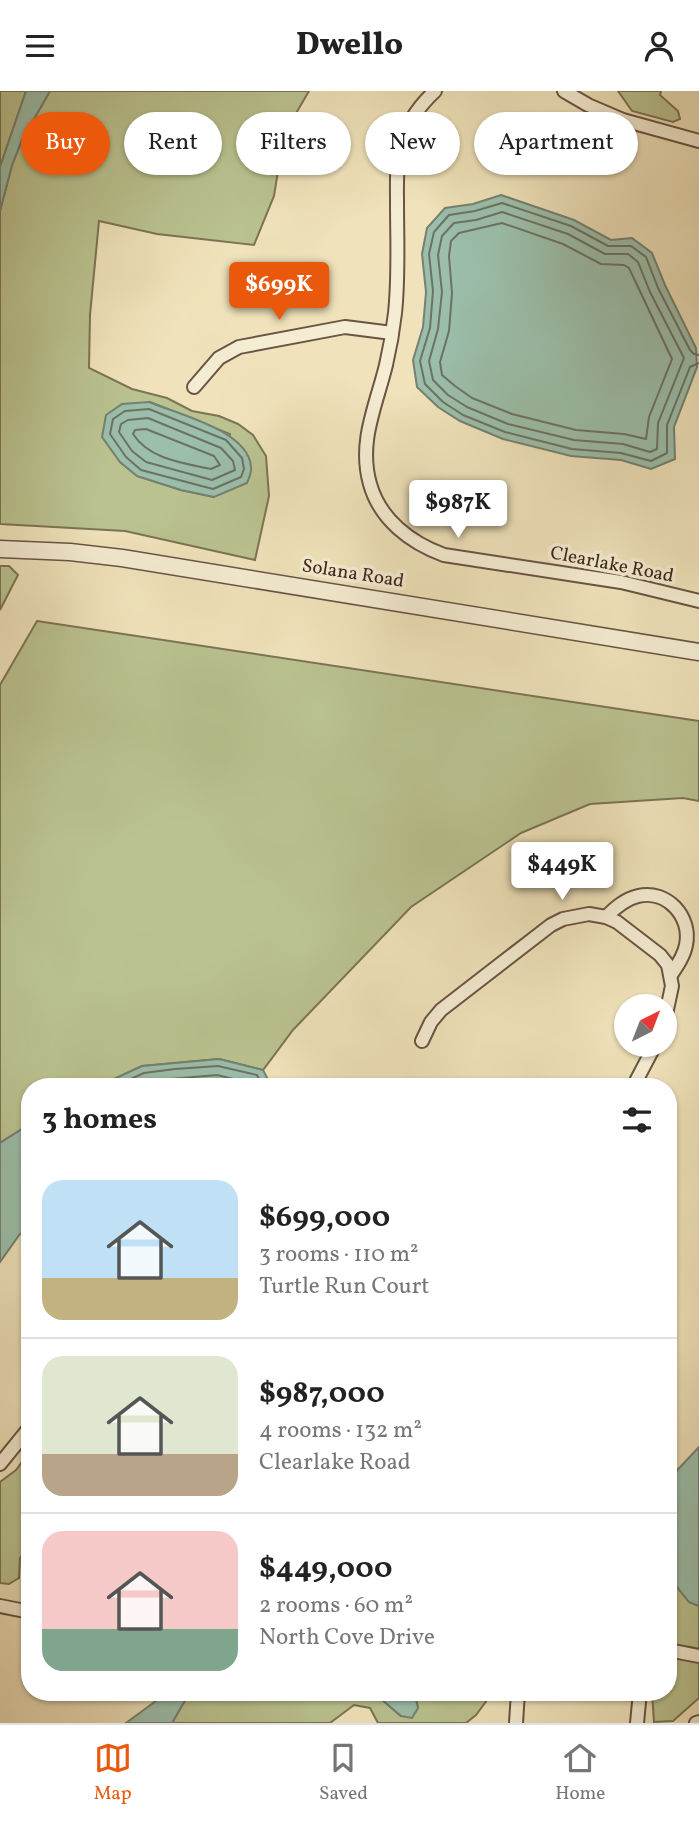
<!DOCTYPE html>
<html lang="en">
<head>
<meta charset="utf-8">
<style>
  :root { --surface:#fff; --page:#f6f6f6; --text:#222; --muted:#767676; --line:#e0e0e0; --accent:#ea580c }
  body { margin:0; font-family:Vollkorn,serif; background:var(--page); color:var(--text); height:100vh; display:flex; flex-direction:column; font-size:26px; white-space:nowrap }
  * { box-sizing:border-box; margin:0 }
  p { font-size:23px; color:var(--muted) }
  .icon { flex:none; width:38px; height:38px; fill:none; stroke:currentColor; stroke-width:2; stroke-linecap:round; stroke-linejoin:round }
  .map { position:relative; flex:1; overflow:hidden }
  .side { position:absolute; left:21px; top:987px; width:656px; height:623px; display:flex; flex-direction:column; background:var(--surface); border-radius:28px; box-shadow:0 2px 5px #0004 }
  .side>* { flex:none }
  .guide { position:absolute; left:21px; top:21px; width:658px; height:63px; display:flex; gap:14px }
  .needle { width:46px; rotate:42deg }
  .buttons { position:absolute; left:614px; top:903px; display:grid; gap:14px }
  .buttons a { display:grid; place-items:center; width:63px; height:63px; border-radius:50%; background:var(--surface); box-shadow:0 2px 5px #0004; font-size:35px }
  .price { position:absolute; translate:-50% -60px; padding:0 16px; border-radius:7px; background:#fff; color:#222; font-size:23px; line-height:46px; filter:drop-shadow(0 2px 4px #0008) }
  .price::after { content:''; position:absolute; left:50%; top:42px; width:21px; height:16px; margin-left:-10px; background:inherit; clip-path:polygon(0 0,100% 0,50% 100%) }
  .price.selected { background:var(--accent); color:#fff }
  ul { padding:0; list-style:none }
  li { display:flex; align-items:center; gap:21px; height:175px; padding:0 21px }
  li+li { border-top:2px solid var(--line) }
  li span { display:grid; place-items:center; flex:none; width:196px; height:140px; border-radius:21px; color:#555 }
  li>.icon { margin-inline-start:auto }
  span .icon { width:84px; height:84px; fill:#fffc; stroke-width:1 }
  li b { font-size:30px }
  h2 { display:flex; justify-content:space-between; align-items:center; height:84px; padding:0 21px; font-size:30px }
  .pill { padding:0 24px; border-radius:32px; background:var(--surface); box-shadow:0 2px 5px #0004; font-size:24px; line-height:63px }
  .pill.selected { background:var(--accent); color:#fff }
  header { display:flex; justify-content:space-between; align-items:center; height:91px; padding:0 21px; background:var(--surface); font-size:32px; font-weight:800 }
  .tab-bar { display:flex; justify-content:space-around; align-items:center; height:98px; border-top:2px solid var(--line); background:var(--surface); font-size:19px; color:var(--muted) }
  .tab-bar a { display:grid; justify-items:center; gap:4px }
  .tab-bar .selected { color:var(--accent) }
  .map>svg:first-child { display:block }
  .green { fill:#bac390; stroke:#7c7456; stroke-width:2; fill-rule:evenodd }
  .water { fill:#9bbfab; stroke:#758172; stroke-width:2 }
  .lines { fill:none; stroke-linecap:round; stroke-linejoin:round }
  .shore { stroke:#6c7264; stroke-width:2 }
  .minor-casing { stroke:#6a5444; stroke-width:16 }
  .tertiary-casing { stroke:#6a5444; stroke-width:19 }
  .minor { stroke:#f5edd3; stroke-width:12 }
  .tertiary { stroke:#f5edd3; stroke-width:16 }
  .labels { text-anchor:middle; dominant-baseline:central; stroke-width:7; stroke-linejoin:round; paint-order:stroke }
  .street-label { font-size:19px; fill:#3d251c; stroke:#f5edd3 }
</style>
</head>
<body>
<header><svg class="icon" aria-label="menu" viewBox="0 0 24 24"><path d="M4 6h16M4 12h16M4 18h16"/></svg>Dwello<svg class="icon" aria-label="person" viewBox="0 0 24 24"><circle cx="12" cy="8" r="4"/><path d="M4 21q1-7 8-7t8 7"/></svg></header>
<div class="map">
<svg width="699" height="1632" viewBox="0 0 699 1632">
  <rect width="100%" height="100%" fill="#f0e3bb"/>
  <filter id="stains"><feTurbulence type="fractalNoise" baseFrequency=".00286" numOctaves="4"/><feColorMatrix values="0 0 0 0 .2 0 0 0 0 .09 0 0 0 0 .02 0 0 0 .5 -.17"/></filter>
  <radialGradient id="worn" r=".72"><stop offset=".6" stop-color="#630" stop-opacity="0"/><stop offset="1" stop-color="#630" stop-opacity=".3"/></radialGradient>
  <g class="green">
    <path d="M0 0H26L0 76Z"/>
    <path d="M50 0H309L284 43 274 105 254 154 157 143 99 130 90 224 89 277 132 298 167 307 192 320 219 325 238 333 253 344 266 365 269 405 255 469 125 440 0 433V120L12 74 22 49ZM150 311 230 343 214 406 181 399 138 385 120 371Z"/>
    <path d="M618 0H661L660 4 678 20 680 28 673 31 632 20Z"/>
    <path d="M0 475H9L18 484 0 519Z"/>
    <path d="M37 530 699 630V710L683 707 590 713 521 742 411 816 293 939 263 979 219 968 142 975 97 996H30V1033L0 1052V594Z"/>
    <path d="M30 1360V1453L20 1467 19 1487 9 1493 0 1492V1391L16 1379Z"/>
    <path d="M669 1486 689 1511 699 1515V1607L673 1630 654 1631 652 1601H668Z"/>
    <path d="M193 1601H373L401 1625 418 1617 415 1604 419 1601H493L476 1624 466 1632H378L370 1617 354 1614 330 1632H172L187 1606Z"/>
  </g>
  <g class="water">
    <path d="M26 0H50L22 49 12 74 0 120V76Z"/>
    <path d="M501 104 574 129 611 149 632 147 652 162 665 194 696 257 697 276 674 336 675 368 651 378 621 369 571 365 503 348 460 330 438 316 417 296 413 269 423 236 426 201 422 163 427 137 445 117 473 113Z"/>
    <path d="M149 311C178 323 249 340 251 376 252 381 249 387 247 392L214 406 181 399 137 385 120 371 102 346 106 324 122 313Z"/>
    <path d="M219 968 263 979 272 996H97L142 975Z"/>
    <path d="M30 1033V1141L20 1143 0 1171V1052Z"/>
    <path d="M699 1356V1515L689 1511 669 1486 668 1389Z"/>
    <path d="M162 1601H193L187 1606 172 1632H126L160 1607Z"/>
    <path d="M373 1601H412L415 1604 418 1617 412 1627 401 1625Z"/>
  </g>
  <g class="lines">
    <g class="shore">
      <path d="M502 121 568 143 605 163H628L638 171 650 201 684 267 658 332 657 358 650 361 623 353 574 349 508 333 467 316 448 304 433 289 429 270 438 238 442 201 438 164 442 145 454 132 476 129Z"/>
      <path d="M502 132 563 153 601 173 624 174 629 177 672 268 649 326 646 348 624 343 576 339 512 323 472 307 455 295 442 284 440 271 449 240 452 202 449 165 451 150 459 142Z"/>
      <path d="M699 264 694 263 690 259 658 197 646 166 631 155H608L571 135 502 112 475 120 449 124 434 141 429 163 433 200 430 237 420 270 425 293 443 311 463 324 505 341 572 358 621 362 651 370 667 362V334L690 276 699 272"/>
      <path d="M149 318 226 349 242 367 244 378 241 386 213 398 141 379 126 366 110 343 113 328 125 320Z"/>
      <path d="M148 327 221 357 233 370 235 379 212 389 146 371 132 360 119 341 121 333 128 329Z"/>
      <path d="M146 338 214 365 220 374 211 378C182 372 149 368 133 343L135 339Z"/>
      <path d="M113 996 144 982 175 978 218 975 257 984 263 996"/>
      <path d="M134 996 147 990 217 984 250 992 253 996"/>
    </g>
    <g class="minor-casing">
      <g id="minor">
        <path d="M435 0C419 15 407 31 401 53 396 71 397 92 397 111 397 148 399 185 395 222 393 240 390 257 386 274 376 315 358 351 370 393 380 429 411 452 444 464L621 491 699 510"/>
        <path d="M564 0 588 14 623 29 699 50"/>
        <path d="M194 296 219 267 239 256 345 236 392 242"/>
        <path d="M606 826C615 817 625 808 638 805 667 798 692 826 686 854 684 865 677 875 671 884"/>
        <path d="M422 950 431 931 441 919 551 834 563 828 589 823 606 826 617 831 660 864 668 874 672 895 665 928"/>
        <path d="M633 996 655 954"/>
        <path d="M0 1373 30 1336"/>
        <path d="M0 1515 30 1521"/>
        <path d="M668 1559 699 1565"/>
        <path d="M516 1632 518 1601"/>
        <path d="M637 1632 640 1601"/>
        <path d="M696 1632 699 1631"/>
      </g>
    </g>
    <g class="tertiary-casing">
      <path id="tertiary" d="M0 458 70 461 122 467 699 561"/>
    </g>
    <use href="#minor" class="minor"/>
    <use href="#tertiary" class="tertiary"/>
  </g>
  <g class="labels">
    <g class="street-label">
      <text transform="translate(612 474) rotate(11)">Clearlake Road</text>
      <text transform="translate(353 483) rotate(9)">Solana Road</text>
    </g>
  </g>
  <rect width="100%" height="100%" filter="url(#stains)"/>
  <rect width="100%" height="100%" fill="url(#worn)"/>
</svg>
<div class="buttons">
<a><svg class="needle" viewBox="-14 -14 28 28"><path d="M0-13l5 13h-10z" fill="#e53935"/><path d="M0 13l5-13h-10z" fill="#767676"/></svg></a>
</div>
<b class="price selected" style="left:279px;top:231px">$699K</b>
<b class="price" style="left:458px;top:449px">$987K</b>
<b class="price" style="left:562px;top:811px">$449K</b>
<div class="guide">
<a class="pill selected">Buy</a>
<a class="pill">Rent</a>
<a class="pill">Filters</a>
<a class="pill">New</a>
<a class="pill">Apartment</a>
</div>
<section class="side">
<h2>3 homes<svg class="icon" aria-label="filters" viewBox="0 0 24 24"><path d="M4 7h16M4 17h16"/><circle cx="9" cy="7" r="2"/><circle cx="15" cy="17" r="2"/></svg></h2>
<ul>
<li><span style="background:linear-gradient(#bfe0f5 70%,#c2b280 0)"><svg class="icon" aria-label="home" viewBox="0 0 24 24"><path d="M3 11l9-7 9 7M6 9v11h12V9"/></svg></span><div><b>$699,000</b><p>3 rooms · 110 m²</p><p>Turtle Run Court</p></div></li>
<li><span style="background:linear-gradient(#dfe7d0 70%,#b9a48a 0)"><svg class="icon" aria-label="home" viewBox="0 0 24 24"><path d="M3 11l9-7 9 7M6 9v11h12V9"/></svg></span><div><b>$987,000</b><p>4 rooms · 132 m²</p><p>Clearlake Road</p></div></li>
<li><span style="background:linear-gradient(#f6c9c9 70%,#7fa58c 0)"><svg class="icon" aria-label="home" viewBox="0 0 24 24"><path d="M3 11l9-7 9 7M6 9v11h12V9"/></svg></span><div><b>$449,000</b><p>2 rooms · 60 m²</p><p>North Cove Drive</p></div></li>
</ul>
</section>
</div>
<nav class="tab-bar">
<a class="selected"><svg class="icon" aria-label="map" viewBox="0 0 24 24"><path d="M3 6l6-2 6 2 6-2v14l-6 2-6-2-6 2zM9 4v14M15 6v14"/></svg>Map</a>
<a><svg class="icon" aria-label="saved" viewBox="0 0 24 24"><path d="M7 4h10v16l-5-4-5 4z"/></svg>Saved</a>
<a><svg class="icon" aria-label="home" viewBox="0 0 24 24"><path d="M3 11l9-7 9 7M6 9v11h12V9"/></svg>Home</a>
</nav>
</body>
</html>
